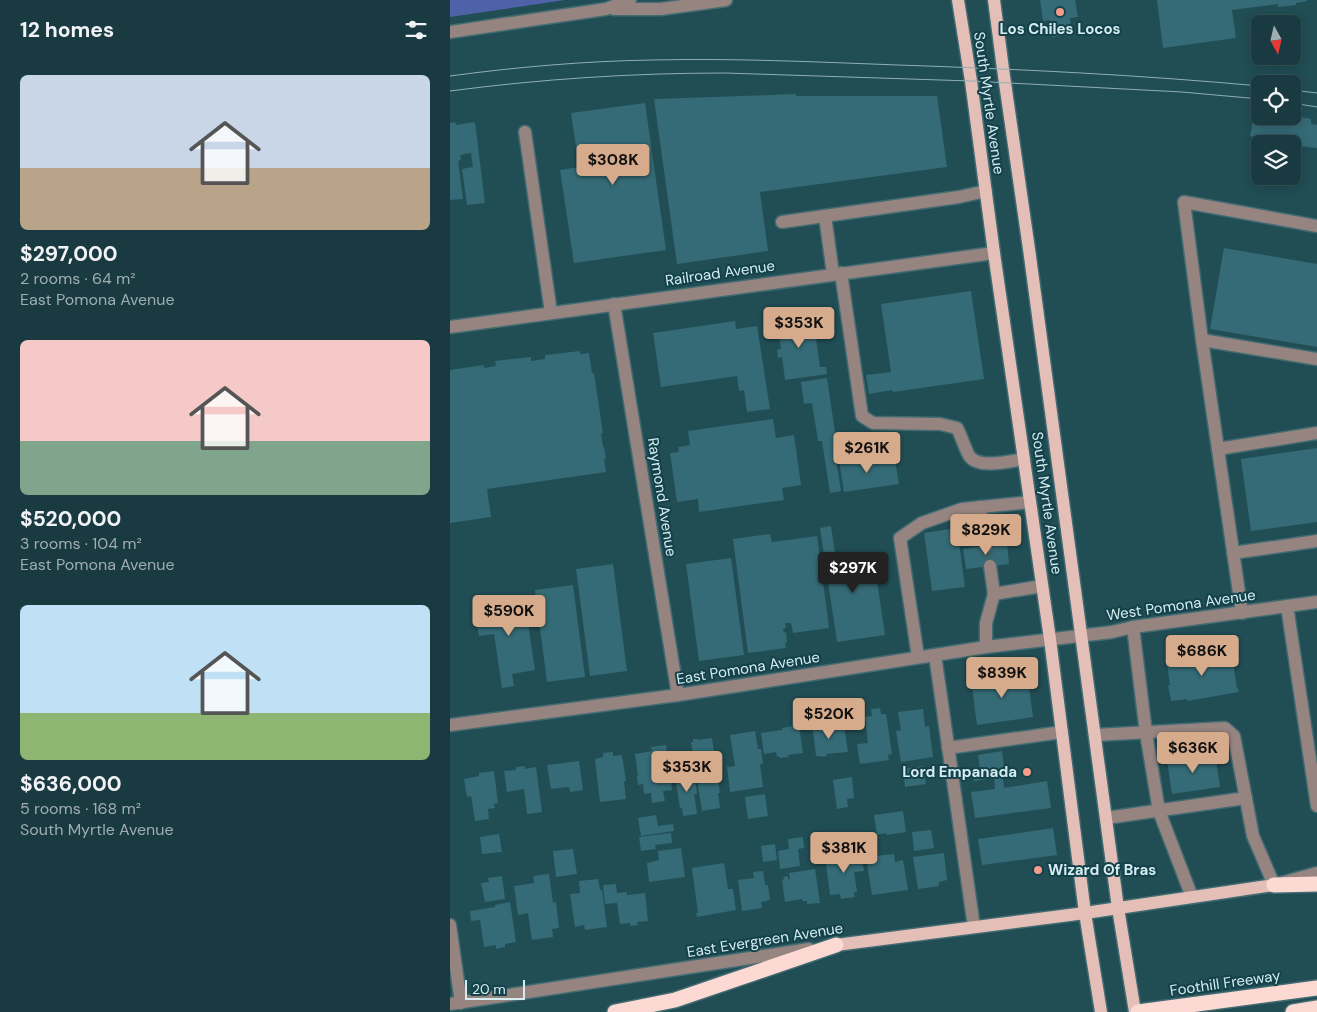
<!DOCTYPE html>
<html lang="en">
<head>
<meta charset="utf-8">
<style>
  :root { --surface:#193a40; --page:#26454b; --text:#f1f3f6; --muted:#9fadb1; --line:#375459; --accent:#d6ab8b }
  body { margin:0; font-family:"DM Sans",sans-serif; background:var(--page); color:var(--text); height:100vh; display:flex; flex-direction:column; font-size:19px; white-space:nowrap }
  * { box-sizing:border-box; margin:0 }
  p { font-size:16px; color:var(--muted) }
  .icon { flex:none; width:28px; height:28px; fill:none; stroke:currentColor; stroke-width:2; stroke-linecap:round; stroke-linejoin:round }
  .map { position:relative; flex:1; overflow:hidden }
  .panel { display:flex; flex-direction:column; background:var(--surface); width:450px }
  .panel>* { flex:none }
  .needle { width:32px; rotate:172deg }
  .fabs { position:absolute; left:801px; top:15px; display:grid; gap:10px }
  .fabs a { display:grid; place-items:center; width:50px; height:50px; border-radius:8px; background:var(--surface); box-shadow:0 2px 12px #0003,0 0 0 1px var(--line); font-size:25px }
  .scale { position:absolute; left:15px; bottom:12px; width:60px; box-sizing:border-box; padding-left:5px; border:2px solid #d5ecf1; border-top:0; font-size:14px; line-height:18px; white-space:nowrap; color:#d5ecf1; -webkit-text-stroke:4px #14424a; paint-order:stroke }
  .price { position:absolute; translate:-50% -42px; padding:0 11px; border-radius:5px; background:var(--accent); color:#111; font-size:16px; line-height:32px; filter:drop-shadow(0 1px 2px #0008) }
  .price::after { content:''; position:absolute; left:50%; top:30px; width:15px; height:11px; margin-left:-8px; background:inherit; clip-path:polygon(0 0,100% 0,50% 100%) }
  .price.active { background:#222; color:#fff }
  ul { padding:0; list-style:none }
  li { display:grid; align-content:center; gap:10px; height:265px; padding:0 20px }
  li span { display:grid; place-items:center; height:155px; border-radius:8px; color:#555 }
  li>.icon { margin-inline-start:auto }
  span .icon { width:90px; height:90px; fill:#fffc; stroke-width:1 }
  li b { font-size:21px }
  h2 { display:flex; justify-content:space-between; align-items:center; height:60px; padding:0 20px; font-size:21px }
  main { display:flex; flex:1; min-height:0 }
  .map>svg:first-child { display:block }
  .green { fill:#4f61a8 }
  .building { fill:#356b76 }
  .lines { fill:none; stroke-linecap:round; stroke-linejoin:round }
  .minor-tunnel { stroke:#3c656c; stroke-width:12; stroke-dasharray:12 6; stroke-linecap:butt }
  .minor-casing { stroke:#416a71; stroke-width:15 }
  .major-casing { stroke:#416a71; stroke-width:15 }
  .highway-casing { stroke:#416a71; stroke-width:18 }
  .minor { stroke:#968480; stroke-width:12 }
  .major { stroke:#e4bfb8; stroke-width:12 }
  .highway { stroke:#fcd9d2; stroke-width:15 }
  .tram { stroke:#90afb5; stroke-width:1 }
  .poi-dot { fill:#f49d8d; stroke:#14424a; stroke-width:2 }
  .labels { text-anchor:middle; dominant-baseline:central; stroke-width:4; stroke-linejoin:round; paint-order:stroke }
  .poi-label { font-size:15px; font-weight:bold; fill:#d5ecf1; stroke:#14424a }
  .street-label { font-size:15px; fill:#d5ecf1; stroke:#14424a }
</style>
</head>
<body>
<main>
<section class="panel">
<h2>12 homes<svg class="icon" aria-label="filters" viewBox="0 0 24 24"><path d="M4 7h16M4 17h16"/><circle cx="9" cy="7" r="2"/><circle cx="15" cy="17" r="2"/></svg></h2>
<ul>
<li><span style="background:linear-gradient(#c9d6e8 60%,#b9a48a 0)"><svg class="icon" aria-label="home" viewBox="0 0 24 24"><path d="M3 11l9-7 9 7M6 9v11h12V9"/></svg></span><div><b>$297,000</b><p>2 rooms · 64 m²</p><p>East Pomona Avenue</p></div></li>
<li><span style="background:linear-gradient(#f6c9c9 65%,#7fa58c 0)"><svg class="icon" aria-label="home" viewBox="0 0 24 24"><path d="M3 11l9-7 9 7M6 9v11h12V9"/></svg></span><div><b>$520,000</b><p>3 rooms · 104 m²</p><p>East Pomona Avenue</p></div></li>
<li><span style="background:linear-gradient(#bfe0f5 70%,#8fb573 0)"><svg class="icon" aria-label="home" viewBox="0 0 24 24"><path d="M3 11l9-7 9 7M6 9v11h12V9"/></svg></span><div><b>$636,000</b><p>5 rooms · 168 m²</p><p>South Myrtle Avenue</p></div></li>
</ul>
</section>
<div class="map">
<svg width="867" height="1012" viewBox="0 0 867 1012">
  <rect width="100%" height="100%" fill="#214d55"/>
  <path class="green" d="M0 0H115L0 17Z"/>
  <g class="building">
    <path d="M590 0H625L628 17 620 18 622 34 602 37 600 20 593 21Z"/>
    <path d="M707 0H857V1L846 3V5L828 7V4L782 10 786 38 713 48Z"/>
    <path d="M346 94V96H487L497 167 310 192 318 251 227 264 204 99Z"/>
    <path d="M195 103 216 250 124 263 110 170 129 167 121 113Z"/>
    <path d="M805 112 810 113V116H827L850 120V117L861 119V124L867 125V148L842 145V144H820L821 140 800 136Z"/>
    <path d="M5 122 6 125 25 122 35 203 17 205 12 169 23 167 21 153 10 155 11 160 8 161 13 199 0 200V123Z"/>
    <path d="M774 248 867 264V347L760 329Z"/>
    <path d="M521 291 534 379 443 392 442 390 419 394 416 375 441 372 431 304Z"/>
    <path d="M363 318 370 367H376L377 374 335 380 332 357 328 358 327 350 331 349 327 323Z"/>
    <path d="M285 321 286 329 307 326 320 409 297 412 294 390 289 391 287 376 211 387 203 333Z"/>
    <path d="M130 351V354L139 353 142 373H144L153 434 151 433 153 447H154L156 459H154L156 472 37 489 41 517 0 523V370L34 365V368L46 366 45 361 81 357V361L95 359V355Z"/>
    <path d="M377 378 386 439H383L391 491 380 493 372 441H368L362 403 354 404 351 382Z"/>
    <path d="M323 419 326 438 344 435 351 485 332 488 334 500 249 512 248 499 227 502 220 453 229 452 228 447 240 445 238 431Z"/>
    <path d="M867 448V522L801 531 791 459Z"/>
    <path d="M417 456 418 463 445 460 449 484 394 492 389 460Z"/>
    <path d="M381 526 386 559 389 558 390 565 408 563 407 556 423 554 435 635 387 642 370 528Z"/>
    <path d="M507 528 515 587 482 591 474 533Z"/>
    <path d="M320 534 322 542 367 536 379 628 343 633 341 623H335L336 628H333L334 633 336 632 337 642 335 643 336 648 298 653 283 539Z"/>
    <path d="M557 543 559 564 516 569 513 549Z"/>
    <path d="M281 558 294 655 249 661 236 564Z"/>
    <path d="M163 564 177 671 140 676 126 569Z"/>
    <path d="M123 585 135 677 97 682 85 590Z"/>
    <path d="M74 595 85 670 62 674 64 686 52 688 44 634 29 636 26 619 41 617 39 601Z"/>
    <path d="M783 651 784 654 782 655 787 689 788 688 789 692 737 701V699L721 701 718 685H720L717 664H716L715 660Z"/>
    <path d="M577 673 583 717 527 725 521 680Z"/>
    <path d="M430 708 431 714H436L442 754 438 755 439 760 410 764 407 744 418 743 415 717 422 716 421 709Z"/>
    <path d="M473 709 475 727 479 726 483 757 451 762 446 731 451 730 448 712Z"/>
    <path d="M373 722 374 728 394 725 398 752 376 754 377 756 371 757V756H366L362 724Z"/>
    <path d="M349 725 353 753 338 755 339 757 330 758 329 756 327 757 326 752 314 754 311 733 332 730V728Z"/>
    <path d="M305 731 308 749H311L313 764H310L313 787 280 792 277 767 285 766 280 735Z"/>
    <path d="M262 738 270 793H268L270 808 252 811 241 742H243V739H247V740Z"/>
    <path d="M216 745 222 790 213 791 215 801 202 803 201 793 194 794 193 784 188 785 187 776H188L185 754 202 751 201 747Z"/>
    <path d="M552 751 554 767H552L554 788 597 781 601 808 525 818 521 792 545 789 544 778 524 781 522 770 530 769 528 755Z"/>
    <path d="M163 752V756L172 755 176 781H174L176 799 150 802 145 759 153 757V753Z"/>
    <path d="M765 754 770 787 722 794 717 760Z"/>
    <path d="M129 761 133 790 120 792 119 787 101 789 97 765Z"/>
    <path d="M75 766V769L86 767 92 812 77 814 74 789 57 792 54 771 66 770V767Z"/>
    <path d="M473 766 476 784 455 787 453 769Z"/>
    <path d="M44 771 48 803 44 804 45 808 38 809 39 819 25 821 21 796 17 797 14 779 29 776V773Z"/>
    <path d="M244 772 247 794H244L247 814 233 816 232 808H230L225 775Z"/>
    <path d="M402 777 404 798 397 799 398 807 387 809 383 780Z"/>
    <path d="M315 794 318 816 298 819 295 797Z"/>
    <path d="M453 811 456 832 436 835V833L427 835 424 815Z"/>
    <path d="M206 815 208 826 223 824 224 831 191 836 188 818Z"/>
    <path d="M603 828 607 855 532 865 528 839Z"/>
    <path d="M481 830 484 848 464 851 462 832Z"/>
    <path d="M221 833 222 843 205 845 206 849 191 851 189 837Z"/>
    <path d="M49 834 52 852 32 854 30 837Z"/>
    <path d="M353 837 354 848 348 849 350 866 330 869 328 851 339 849 338 839Z"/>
    <path d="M325 844 327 860 313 862 311 846Z"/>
    <path d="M231 848 235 877 199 882 197 863 209 860 208 851Z"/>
    <path d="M123 849 127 874 106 877 103 851Z"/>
    <path d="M411 852 414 871 404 872 407 892H404L405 897 391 899 390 894 380 895 375 857Z"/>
    <path d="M494 853 497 880 489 882V886L468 889 463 857Z"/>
    <path d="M444 854 445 862 453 860 458 890 422 895 416 857Z"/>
    <path d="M274 863 278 889H283L286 910 247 917 246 913H248L242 868Z"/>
    <path d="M365 869 370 903 357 904V901H352V899L335 902 332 880H334L333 877 338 876V879H340L339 873Z"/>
    <path d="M313 871 315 885H318L320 900 311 902 312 908 292 911 288 880 304 878 303 872Z"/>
    <path d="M99 874 103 903 106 902 109 928 102 929 103 937 82 940 78 913 68 915 64 886 84 883 83 876Z"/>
    <path d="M52 876 55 899 35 902 31 883 39 882 38 878Z"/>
    <path d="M148 879 150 890H152L157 927 135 930 134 925 125 927 120 894 130 893 129 881Z"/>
    <path d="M166 884 167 893 177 892V895L195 893 198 921 187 922 188 925 180 926V923L170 924 167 903 155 904 153 885Z"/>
    <path d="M60 902 66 942 55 944V947L46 949V945L34 947 30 920 21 921 20 911 45 907V905Z"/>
  </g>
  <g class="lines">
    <path class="minor-tunnel" d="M536 546 540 566"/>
    <g class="minor-casing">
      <g id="minor">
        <path d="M164 9H211L276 0"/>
        <path d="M0 32 156 9 180 0"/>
        <path d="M75 132 101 313"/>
        <path d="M375 216 383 274"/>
        <path d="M332 222 509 197 536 191"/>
        <path d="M391 273 412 416 423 423 490 424 507 428C511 435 516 452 520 457 530 469 560 461 574 459"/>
        <path d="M164 304 228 695"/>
        <path d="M0 327 544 253"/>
        <path d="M752 340 867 359"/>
        <path d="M768 449 867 433"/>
        <path d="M530 507 536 546"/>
        <path d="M783 553 867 541"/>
        <path d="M544 594 592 586"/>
        <path d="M837 606 867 806"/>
        <path d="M792 613 752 340 734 202 867 226"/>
        <path d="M683 627 696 733 709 811 742 897"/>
        <path d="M536 647V623L544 594 540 566"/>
        <path d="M485 655 524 927"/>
        <path d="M468 657 450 538 472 523 512 509 580 502"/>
        <path d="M0 725 228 695 536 647 662 632 683 627 867 602"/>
        <path d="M645 735 775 728 784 736 803 836 824 885 867 873"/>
        <path d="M498 748 612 732"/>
        <path d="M656 818 796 798"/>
        <path d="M0 925 11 1003"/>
        <path d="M0 1004 359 949"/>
      </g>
    </g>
    <g class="major-casing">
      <g id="major">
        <path d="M508 0 521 81 544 253 600 639 635 913 651 1012"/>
        <path d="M544 0 553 69 579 249 668 908 685 1012"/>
        <path d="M386 945 635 913 824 885"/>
      </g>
    </g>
    <g class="highway-casing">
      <g id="highway">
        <path d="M824 885 867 884"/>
        <path d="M165 1012 225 1000 386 945"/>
        <path d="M688 1012 867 988"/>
        <path d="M843 1012 867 1008"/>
      </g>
    </g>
    <use href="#minor" class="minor"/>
    <use href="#major" class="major"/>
    <use href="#highway" class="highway"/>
    <g class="tram">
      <path d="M0 76C67 67 135 61 203 60 285 58 366 62 448 65 569 69 690 75 810 86"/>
      <path d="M842 90 867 93"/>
      <path d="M0 91C91 79 183 73 275 73L521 81 732 92 810 99"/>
      <path d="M842 103 867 107"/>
    </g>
  </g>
  <g class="poi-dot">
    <circle cx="610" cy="12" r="5"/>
    <circle cx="577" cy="772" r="5"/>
    <circle cx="588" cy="870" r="5"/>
  </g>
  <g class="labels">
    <g class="poi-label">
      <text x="610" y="29">Los Chiles Locos</text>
      <text x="567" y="772" text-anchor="end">Lord Empanada</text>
      <text x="598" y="870" text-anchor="start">Wizard Of Bras</text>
    </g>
    <g class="street-label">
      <text transform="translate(539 103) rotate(82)">South Myrtle Avenue</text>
      <text transform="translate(270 273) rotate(-8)">Railroad Avenue</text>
      <text transform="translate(212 497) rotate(81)">Raymond Avenue</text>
      <text transform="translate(597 503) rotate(82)">South Myrtle Avenue</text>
      <text transform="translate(731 605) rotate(-8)">West Pomona Avenue</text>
      <text transform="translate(298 668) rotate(-9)">East Pomona Avenue</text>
      <text transform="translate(315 940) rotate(-9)">East Evergreen Avenue</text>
      <text transform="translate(775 983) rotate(-8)">Foothill Freeway</text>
    </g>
  </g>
</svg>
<div class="fabs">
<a><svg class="needle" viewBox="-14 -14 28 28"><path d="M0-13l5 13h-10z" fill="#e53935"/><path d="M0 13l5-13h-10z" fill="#9fadb1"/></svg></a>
<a><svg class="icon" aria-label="locate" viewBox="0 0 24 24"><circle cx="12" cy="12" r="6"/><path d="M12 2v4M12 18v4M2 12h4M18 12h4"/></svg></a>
<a><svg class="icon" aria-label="layers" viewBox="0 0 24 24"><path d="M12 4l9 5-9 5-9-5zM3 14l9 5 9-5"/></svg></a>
</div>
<div class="scale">20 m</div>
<b class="price" style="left:163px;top:186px">$308K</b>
<b class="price" style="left:349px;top:349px">$353K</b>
<b class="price" style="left:417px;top:474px">$261K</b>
<b class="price" style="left:536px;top:556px">$829K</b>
<b class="price active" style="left:403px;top:594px">$297K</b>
<b class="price" style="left:59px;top:637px">$590K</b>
<b class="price" style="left:752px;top:677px">$686K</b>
<b class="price" style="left:552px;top:699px">$839K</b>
<b class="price" style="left:379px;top:740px">$520K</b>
<b class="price" style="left:743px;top:774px">$636K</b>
<b class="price" style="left:237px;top:793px">$353K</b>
<b class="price" style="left:394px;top:874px">$381K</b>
</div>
</main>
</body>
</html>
